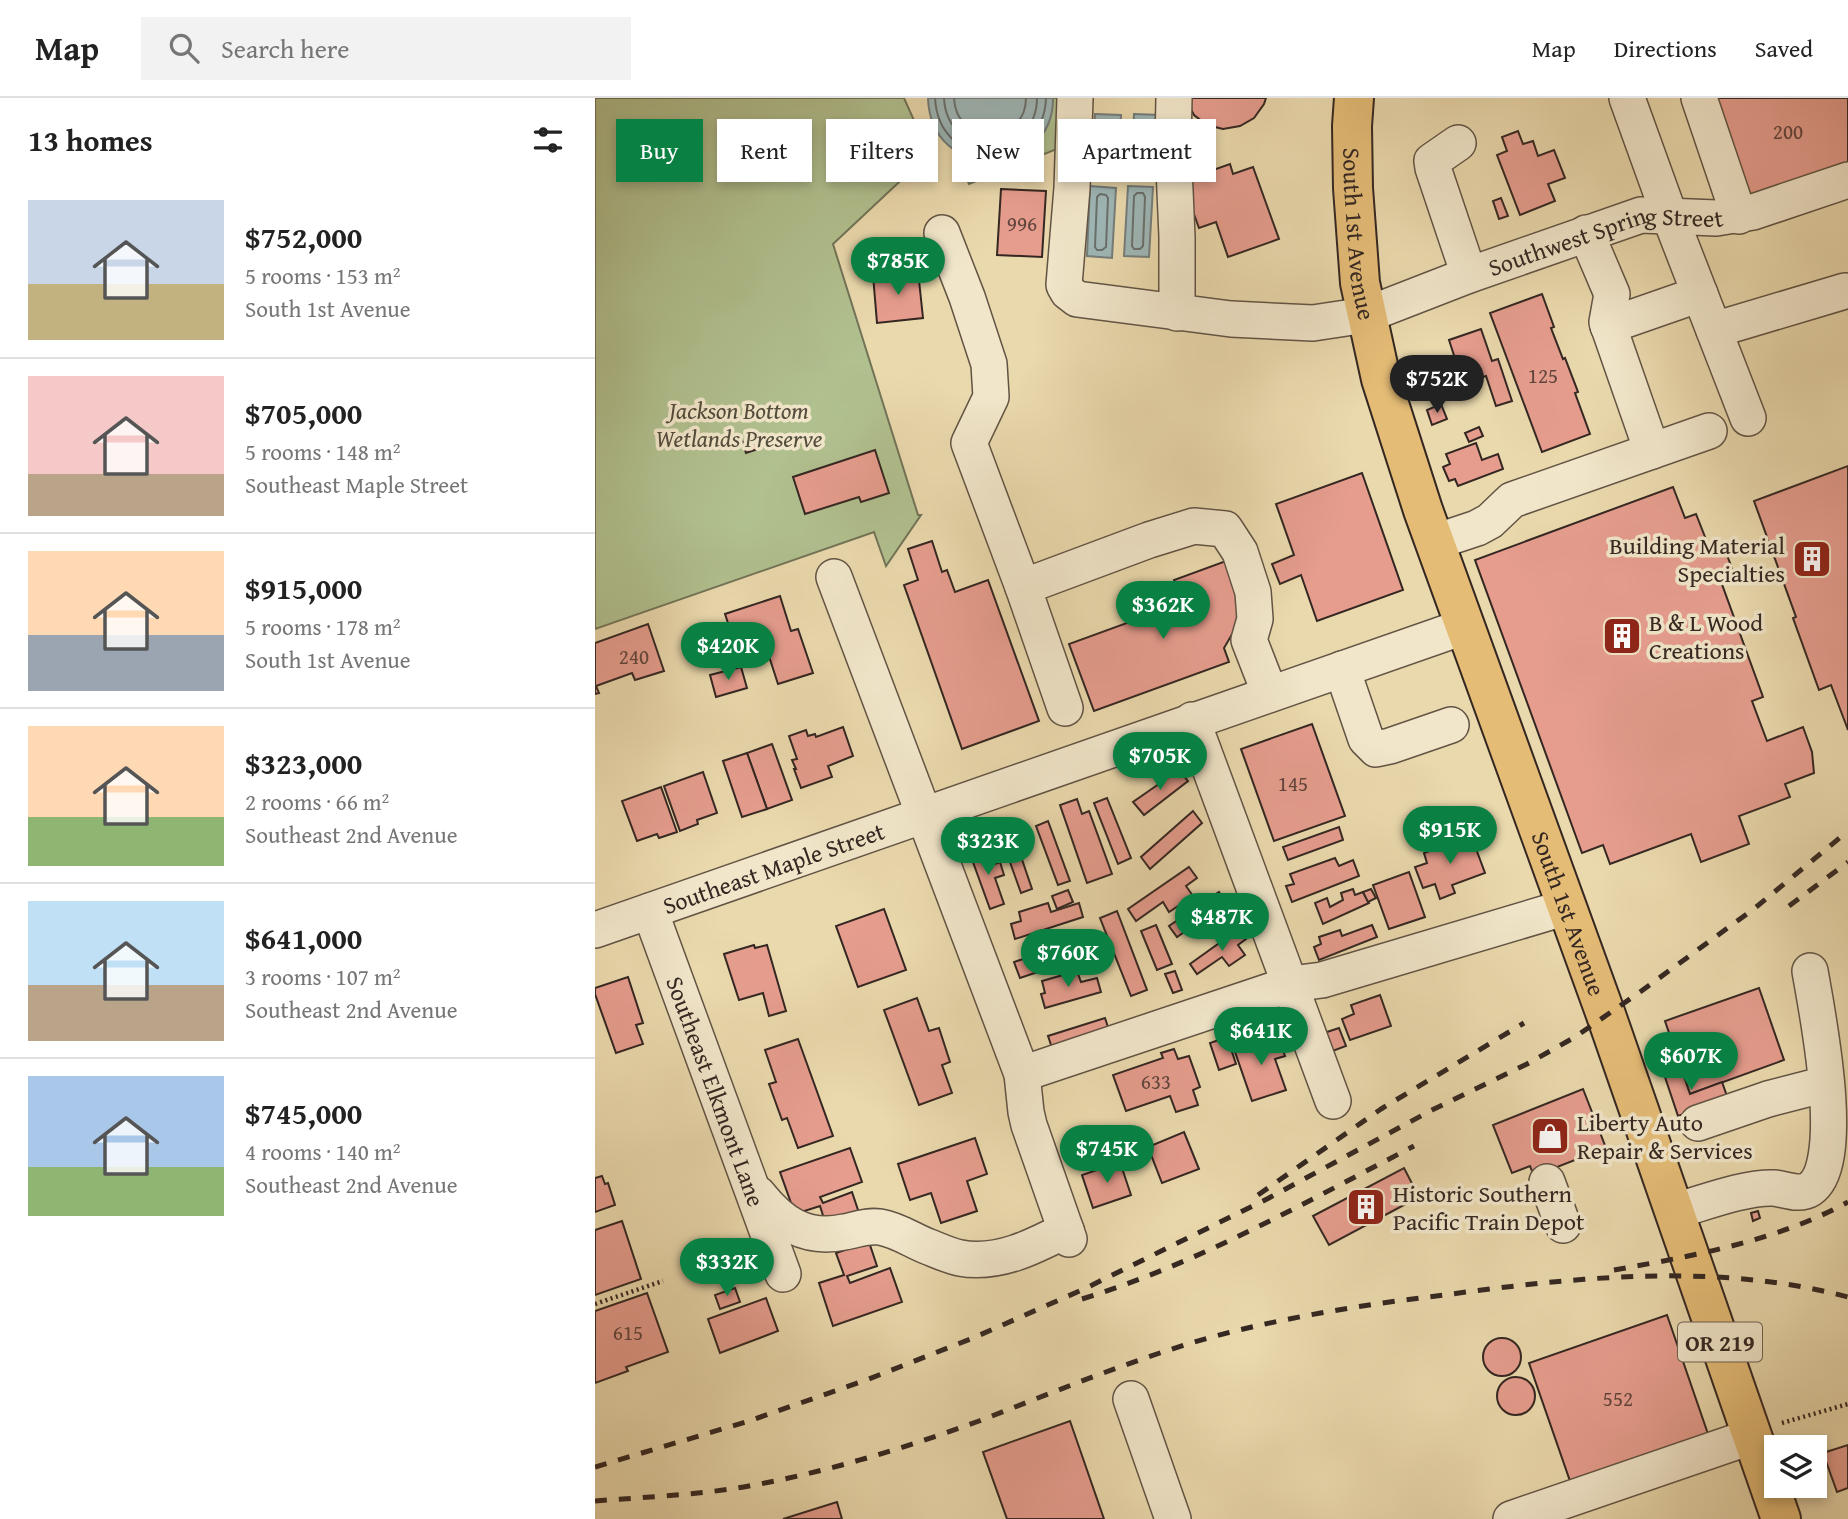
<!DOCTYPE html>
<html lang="en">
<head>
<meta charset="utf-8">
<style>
  :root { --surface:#fff; --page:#f2f2f2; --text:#222; --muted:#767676; --line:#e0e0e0; --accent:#0b8043 }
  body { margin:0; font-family:"Gentium Book Plus",serif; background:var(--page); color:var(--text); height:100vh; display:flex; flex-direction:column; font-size:26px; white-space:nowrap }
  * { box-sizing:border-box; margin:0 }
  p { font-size:23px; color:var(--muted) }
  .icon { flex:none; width:38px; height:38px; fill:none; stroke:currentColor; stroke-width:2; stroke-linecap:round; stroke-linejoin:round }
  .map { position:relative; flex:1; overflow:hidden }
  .drawer { display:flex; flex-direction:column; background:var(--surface); width:595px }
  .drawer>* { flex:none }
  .guide { position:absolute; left:21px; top:21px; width:665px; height:63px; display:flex; gap:14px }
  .tools { position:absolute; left:1169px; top:1337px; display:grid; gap:14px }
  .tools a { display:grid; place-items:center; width:63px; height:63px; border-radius:0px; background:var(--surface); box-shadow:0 4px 10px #0003; font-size:35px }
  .price { position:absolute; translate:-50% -60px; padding:0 16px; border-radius:24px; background:var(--accent); color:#fff; font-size:23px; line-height:46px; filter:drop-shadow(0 2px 4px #0008) }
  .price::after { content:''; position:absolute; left:50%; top:42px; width:21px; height:16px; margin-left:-10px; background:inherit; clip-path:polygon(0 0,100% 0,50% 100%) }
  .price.active { background:#222; color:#fff }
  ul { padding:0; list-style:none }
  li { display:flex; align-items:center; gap:21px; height:175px; padding:0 28px }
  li+li { border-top:2px solid var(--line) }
  li span { display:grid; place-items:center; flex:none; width:196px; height:140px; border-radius:0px; color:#555 }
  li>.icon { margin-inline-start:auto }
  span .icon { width:84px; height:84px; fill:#fffc; stroke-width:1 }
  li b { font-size:30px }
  h2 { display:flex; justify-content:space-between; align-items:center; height:84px; padding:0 28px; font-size:30px }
  .chip { padding:0 24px; border-radius:0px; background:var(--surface); box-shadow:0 4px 10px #0003; font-size:24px; line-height:63px }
  .chip.active { background:var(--accent); color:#fff }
  header { display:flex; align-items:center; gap:42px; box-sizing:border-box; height:98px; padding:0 35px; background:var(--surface); border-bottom:2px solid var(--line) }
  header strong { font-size:33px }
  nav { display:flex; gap:38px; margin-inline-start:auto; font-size:24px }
  .search { width:490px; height:63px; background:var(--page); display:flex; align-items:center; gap:18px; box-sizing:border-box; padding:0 24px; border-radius:0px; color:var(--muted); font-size:26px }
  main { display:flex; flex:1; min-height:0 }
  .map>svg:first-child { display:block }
  .green { fill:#b1c08f; stroke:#727458; stroke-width:2 }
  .water { fill:#9eb7b7; stroke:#747d7b; stroke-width:2 }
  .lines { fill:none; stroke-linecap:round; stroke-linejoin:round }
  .shore { stroke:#696f6c; stroke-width:2 }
  .building { fill:#e69d8e; stroke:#342722; stroke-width:2 }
  .minor-casing { stroke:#625445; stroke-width:38 }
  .major-casing { stroke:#342722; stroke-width:42 }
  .path { stroke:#342722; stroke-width:4.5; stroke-dasharray:2 3.5; stroke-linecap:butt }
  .minor { stroke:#f1e6ca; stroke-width:35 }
  .major { stroke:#e5bc76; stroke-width:38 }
  .rail { stroke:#342722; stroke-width:5; stroke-dasharray:12 12; stroke-linecap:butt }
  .labels { text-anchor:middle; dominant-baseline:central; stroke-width:7; stroke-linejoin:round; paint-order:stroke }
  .number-label { font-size:21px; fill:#60443d }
  .shield { fill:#f1e6ca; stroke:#6d6054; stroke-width:2 }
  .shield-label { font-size:23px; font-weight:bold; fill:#342722 }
  .street-label { font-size:24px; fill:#342722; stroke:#f1e6ca }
  .park-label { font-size:24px; font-style:italic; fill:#534d3d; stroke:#f1e6ca }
  .poi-label { font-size:24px; fill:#342722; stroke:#f1e6ca; text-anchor:start }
</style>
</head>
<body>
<header>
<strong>Map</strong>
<div class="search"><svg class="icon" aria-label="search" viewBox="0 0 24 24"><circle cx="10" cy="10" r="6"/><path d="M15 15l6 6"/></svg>Search here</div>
<nav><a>Map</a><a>Directions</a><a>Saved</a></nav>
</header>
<main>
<section class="drawer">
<h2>13 homes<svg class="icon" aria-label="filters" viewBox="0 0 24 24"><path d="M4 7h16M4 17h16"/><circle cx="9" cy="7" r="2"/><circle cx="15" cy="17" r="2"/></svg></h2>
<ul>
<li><span style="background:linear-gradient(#c9d6e8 60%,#c2b280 0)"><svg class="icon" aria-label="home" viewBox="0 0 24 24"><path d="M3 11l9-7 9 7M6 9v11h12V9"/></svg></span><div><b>$752,000</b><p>5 rooms · 153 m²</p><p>South 1st Avenue</p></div></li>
<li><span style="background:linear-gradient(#f6c9c9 70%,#b9a48a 0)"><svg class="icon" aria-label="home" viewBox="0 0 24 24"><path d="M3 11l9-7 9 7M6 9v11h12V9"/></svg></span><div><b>$705,000</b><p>5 rooms · 148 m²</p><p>Southeast Maple Street</p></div></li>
<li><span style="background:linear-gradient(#ffd9b3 60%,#9aa5b1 0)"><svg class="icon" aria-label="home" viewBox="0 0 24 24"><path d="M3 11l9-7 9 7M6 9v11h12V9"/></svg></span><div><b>$915,000</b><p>5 rooms · 178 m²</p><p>South 1st Avenue</p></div></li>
<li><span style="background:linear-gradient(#ffd9b3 65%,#8fb573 0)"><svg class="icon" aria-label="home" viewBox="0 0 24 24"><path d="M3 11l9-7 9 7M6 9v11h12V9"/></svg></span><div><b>$323,000</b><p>2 rooms · 66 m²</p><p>Southeast 2nd Avenue</p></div></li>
<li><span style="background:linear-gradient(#bfe0f5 60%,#b9a48a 0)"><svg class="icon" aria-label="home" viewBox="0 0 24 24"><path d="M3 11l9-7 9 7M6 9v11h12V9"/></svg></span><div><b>$641,000</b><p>3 rooms · 107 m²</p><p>Southeast 2nd Avenue</p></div></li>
<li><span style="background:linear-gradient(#a9c7e8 65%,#8fb573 0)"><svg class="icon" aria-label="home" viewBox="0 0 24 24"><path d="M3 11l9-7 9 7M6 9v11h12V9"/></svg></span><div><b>$745,000</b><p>4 rooms · 140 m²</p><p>Southeast 2nd Avenue</p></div></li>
</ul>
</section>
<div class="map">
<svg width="1253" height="1421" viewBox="0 0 1253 1421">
  <rect width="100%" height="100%" fill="#ead9ad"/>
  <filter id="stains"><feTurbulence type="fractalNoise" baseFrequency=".00286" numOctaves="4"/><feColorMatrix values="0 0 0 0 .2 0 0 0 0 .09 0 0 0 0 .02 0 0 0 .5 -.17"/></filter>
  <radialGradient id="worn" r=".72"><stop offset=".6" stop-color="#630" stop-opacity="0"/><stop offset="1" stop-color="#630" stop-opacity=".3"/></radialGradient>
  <g class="green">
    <path d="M0 0H309L334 56 238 146 323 417H326L291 468 279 434 0 531Z"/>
    <path d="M336 0H465L482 43 374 86Z"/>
  </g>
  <g class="water">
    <path d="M333 0H458C459 79 336 87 333 0Z"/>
    <path d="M500 16 526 17 522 83 497 81Z"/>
    <path d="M539 16 564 17 561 83 536 81Z"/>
    <path d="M495 88 521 90 517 160 492 158Z"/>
    <path d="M533 88 558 89 554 159 529 158Z"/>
  </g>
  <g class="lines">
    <g class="shore">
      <path d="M340 0C344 76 449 72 451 0"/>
      <path d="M349 0C352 63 442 61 442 0"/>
      <path d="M359 0C361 49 431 47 431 0"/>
      <path d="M510 23 516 24 518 27 516 72 513 75H507L505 72 507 26Z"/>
      <path d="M548 23 555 24 557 27 554 72 551 75H545L543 72 545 26Z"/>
      <path d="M542 95H548L550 99 548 148 545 151H539L537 148 539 98Z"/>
      <path d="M505 96 511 97 513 100 511 149 507 152H502L500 149 502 99Z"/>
    </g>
  </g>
  <g class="building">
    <path d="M590 0H671L669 6 659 20 645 28 628 31 612 27 599 17Z"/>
    <path d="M1120 0H1253V66L1157 101Z"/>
    <path d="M923 33 928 46 938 43 943 58 959 52 970 80 953 86 960 103 925 117 902 57 912 53 907 39Z"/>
    <path d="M635 66 638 76 658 69 684 141 633 159 621 124 604 130 587 83Z"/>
    <path d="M406 91 451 93 447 159 402 157Z"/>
    <path d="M906 100 913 118 904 121 898 103Z"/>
    <path d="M323 173 328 220 282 225 278 177Z"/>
    <path d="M947 196 959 229 956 230 968 261 970 260 983 294 980 295 995 336 947 354 895 215Z"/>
    <path d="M886 231 897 263 903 261 917 303 901 308 891 278 868 285 854 242Z"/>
    <path d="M846 306 852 321 837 327 832 312Z"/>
    <path d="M884 329 888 338 874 344 870 335Z"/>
    <path d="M166 339 169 349 151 355 148 344Z"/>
    <path d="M881 345 887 362 903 356 908 371 863 388 860 381 854 383 848 369 855 366 851 356Z"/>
    <path d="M280 352 294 395 266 404 264 399 210 416 198 379Z"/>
    <path d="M1253 368V632L1236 587 1224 592 1198 520 1201 519 1159 403Z"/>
    <path d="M767 375 808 492 722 523 706 477 685 486 677 466 699 457 681 406Z"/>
    <path d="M1078 389 1090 420 1101 416 1114 449 1127 444 1138 473 1124 478 1168 599 1157 603 1172 643 1208 629 1217 654 1219 675 1190 686 1195 699 1144 718 1154 746 1106 764 1096 736 1015 766 1008 747 987 755 880 462Z"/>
    <path d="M337 443 347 474 352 472 360 494 393 482 444 623 367 651 309 487 323 482 313 451Z"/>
    <path d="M631 463 650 514 629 550 634 564 499 613 474 546 587 505 579 482Z"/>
    <path d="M185 498 196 533 203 531 218 575 183 586 171 549 144 558 130 516Z"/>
    <path d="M53 526 69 573 40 582 37 575 1 588 4 595 0 596V545Z"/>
    <path d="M146 569 152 590 121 599 115 577Z"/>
    <path d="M717 626 750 718 679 743 646 651Z"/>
    <path d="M248 629 258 658 233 668 237 679 206 690 199 671H201L197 662 202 661 194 638 211 632 213 638 220 636 221 639Z"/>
    <path d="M177 646 197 702 172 711 152 655Z"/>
    <path d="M152 655 172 711 147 719 128 663Z"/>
    <path d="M584 672 593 683 549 717 538 704Z"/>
    <path d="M108 674 122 715 102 722 103 726 85 733 69 688Z"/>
    <path d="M66 689 82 734 64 740 62 736 42 743 27 703Z"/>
    <path d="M512 700 536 760 523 766 499 705Z"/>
    <path d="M482 701 487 716 494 713 517 776 492 785 465 707Z"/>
    <path d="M598 713 607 725 555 771 546 759Z"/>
    <path d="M453 723 475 783 463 787 441 728Z"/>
    <path d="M744 729 748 742 693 762 688 749Z"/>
    <path d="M418 735 437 791 426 795 406 739Z"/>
    <path d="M877 740 890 775 857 787 860 795 845 801 840 786 828 790 820 769 832 765 829 755 868 741 869 743Z"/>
    <path d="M388 748 395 768 405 764 409 777 400 780 409 806 395 811 374 753Z"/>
    <path d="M740 760 744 768 758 762 764 778 697 804 691 788 699 786 695 776Z"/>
    <path d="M594 769 602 780 591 788 598 798 574 814 568 804 541 823 533 811Z"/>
    <path d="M814 774 830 819 794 831 778 787Z"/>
    <path d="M758 791 760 797 768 794 774 805 728 826 720 805 732 800 735 809 748 802 746 795Z"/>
    <path d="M776 791 781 800 773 804 768 794Z"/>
    <path d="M473 792 478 804 462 811 457 798Z"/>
    <path d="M624 794 631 804 623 810 630 820 613 831 606 822 582 839 574 828Z"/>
    <path d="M453 805 456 814 484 805 488 819 420 841 416 826 426 823 424 814Z"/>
    <path d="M289 811 311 872 263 889 241 828Z"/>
    <path d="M522 813 552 892 536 898 505 820Z"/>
    <path d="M561 827 577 866 562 872 546 833Z"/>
    <path d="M777 827 782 839 724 862 719 849 726 846 724 839 745 832 747 838Z"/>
    <path d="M644 831 651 841 643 847 650 857 634 868 627 859 602 876 595 866Z"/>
    <path d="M500 837 505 853 425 880 419 864Z"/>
    <path d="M159 847 160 850 172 847 191 913 174 918 168 895 144 902 129 856Z"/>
    <path d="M482 873 486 884 502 880 506 894 450 910 446 896 450 895 447 883Z"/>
    <path d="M580 873 587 892 578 895 570 876Z"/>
    <path d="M33 879 48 925 41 927 48 946 21 955 0 896V890Z"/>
    <path d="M1164 890 1189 962 1095 996 1070 923Z"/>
    <path d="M785 897 796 928 755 942 747 921 759 916 756 907Z"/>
    <path d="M322 900 334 933 344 930 355 964 347 967 357 995 324 1007 289 912Z"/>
    <path d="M510 920 514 932 457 950 453 938Z"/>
    <path d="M744 930 751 948 735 954 729 935Z"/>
    <path d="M672 936 676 948 685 944 690 958 680 961 691 992 657 1003 638 948Z"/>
    <path d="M632 939 641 966 624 972 615 945Z"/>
    <path d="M203 941 238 1038 203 1050 192 1020 187 1022 174 986 181 984 170 952Z"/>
    <path d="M579 951 583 961 594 958 605 989 598 992 603 1007 581 1014 575 998 531 1013 518 977 568 960 566 955Z"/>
    <path d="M1084 964 1095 996 1127 984 1133 1001 1083 1018 1067 970Z"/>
    <path d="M988 991 1011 1050 939 1078 935 1068 917 1075 898 1027Z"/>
    <path d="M589 1034 604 1071 567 1085 553 1049Z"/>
    <path d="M380 1040 392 1076 372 1083 382 1113 346 1125 336 1095 315 1102 303 1066Z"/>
    <path d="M255 1050 267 1084 225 1099 228 1105 257 1094 265 1118 232 1130 225 1108 200 1116 185 1074Z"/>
    <path d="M525 1064 536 1097 498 1110 487 1077Z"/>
    <path d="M809 1070 824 1099 734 1147 718 1118Z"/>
    <path d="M7 1078 10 1086 13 1085 20 1107 0 1114V1080Z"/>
    <path d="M1163 1113 1165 1120 1158 1123 1156 1115Z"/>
    <path d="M27 1123 46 1181 0 1197V1132Z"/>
    <path d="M274 1144 282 1168 252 1178 255 1185 295 1170 307 1204 238 1228 224 1185 249 1177 241 1155Z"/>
    <path d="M140 1190 145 1204 125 1211 120 1197Z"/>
    <path d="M52 1195 73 1254 31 1269 33 1273 0 1285V1213Z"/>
    <path d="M171 1200 183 1233 125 1255 113 1221Z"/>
    <path d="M1072 1217 1113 1336 975 1383 934 1265Z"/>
    <circle cx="907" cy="1259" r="19"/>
    <circle cx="921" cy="1298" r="19"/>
    <path d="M475 1323 509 1421H412L388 1354Z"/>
    <path d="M1253 1347V1390L1242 1394 1228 1355Z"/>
    <path d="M242 1404 247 1421H188Z"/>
  </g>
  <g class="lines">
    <g class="minor-casing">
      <g id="minor">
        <path id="s1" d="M480 0 477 90 469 187 473 194 482 201 636 221 718 225 771 217 874 177 1046 117 1121 120 1158 114 1253 82"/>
        <path d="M579 0 578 47 582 139V215"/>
        <path d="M1032 0 1075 119 1153 320"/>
        <path d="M1104 0 1144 118"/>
        <path d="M863 45 837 63 838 70 874 177"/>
        <path d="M347 135 372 199 394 266 396 299 374 345 428 489"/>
        <path d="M991 135 1017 196 1012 224 1057 353"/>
        <path d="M1013 228 1105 196"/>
        <path d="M1119 232 1250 193"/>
        <path d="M840 444 882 430 895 423 917 402 1114 333"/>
        <path d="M239 479 427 976 431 1014 434 1027 474 1141"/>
        <path d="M747 571 771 641 781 651 795 648 856 627"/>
        <path d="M470 610 428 489 554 442 599 428 630 431 645 454 658 494 660 521 654 542 675 596"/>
        <path d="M597 622 738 1003"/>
        <path id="s2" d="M55 813 188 1176"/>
        <path id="s3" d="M0 832 871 528"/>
        <path d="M427 976 696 886 727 882 972 809"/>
        <path d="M1103 1025 1173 1001 1231 986"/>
        <path d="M952 1084 968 1127"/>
        <path d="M163 1096C186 1125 210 1142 249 1134 262 1132 271 1127 285 1129 303 1132 318 1143 334 1149 344 1153 355 1158 365 1160 403 1167 438 1149 471 1132"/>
        <path d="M1080 1113C1109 1105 1149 1089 1179 1090 1190 1091 1204 1098 1215 1091 1253 1066 1222 914 1215 873"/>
        <path d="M536 1301 578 1421"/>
        <path d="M916 1421 1158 1338"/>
      </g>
    </g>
    <g class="major-casing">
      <g id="major">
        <path id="s4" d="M759 0 757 28 758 90 765 185 786 281 828 412 1011 917 1186 1421"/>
      </g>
    </g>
    <g class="path">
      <path d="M0 1206 68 1183"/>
      <path d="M1187 1325 1253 1306"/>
    </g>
    <use href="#minor" class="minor"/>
    <use href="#major" class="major"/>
    <g class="rail">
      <path d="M1194 808 1253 764"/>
      <path d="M663 1097 786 1011 929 925"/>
      <path d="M1019 1172C1098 1158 1182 1143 1253 1104"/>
      <path d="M487 1201C604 1165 711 1104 819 1048"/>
      <path d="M0 1369 154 1323 274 1281 378 1240 489 1191 672 1101 837 1012 932 966 980 939 1045 894 1160 810 1253 733"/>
      <path d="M0 1403C51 1399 104 1397 154 1388 232 1374 310 1350 384 1323 454 1296 524 1267 596 1245 677 1221 765 1207 849 1197 982 1179 1121 1164 1253 1199"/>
    </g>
  </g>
  <defs>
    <g id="building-square" transform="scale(2.0125)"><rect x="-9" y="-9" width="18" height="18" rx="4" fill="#8f2418" stroke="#f1e6ca"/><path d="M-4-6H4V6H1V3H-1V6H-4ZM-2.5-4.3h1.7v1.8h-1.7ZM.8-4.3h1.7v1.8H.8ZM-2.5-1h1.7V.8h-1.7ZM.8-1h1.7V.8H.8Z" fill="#fff"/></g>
    <g id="shop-square" transform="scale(2.0125)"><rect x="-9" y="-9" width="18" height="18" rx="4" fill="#8f2418" stroke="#f1e6ca"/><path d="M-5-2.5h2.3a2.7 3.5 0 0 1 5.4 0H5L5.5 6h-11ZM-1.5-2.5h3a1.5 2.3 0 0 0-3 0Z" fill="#fff"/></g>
  </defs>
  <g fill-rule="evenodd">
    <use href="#building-square" x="1217" y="461"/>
    <use href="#building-square" x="1027" y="538"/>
    <use href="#shop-square" x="955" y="1038"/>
    <use href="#building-square" x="771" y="1109"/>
  </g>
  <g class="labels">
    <g class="number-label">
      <text x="1193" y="33">200</text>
      <text x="427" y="125">996</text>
      <text x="948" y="277">125</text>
      <text x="39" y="558">240</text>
      <text x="698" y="685">145</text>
      <text x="561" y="983">633</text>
      <text x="33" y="1234">615</text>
      <text x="1023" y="1300">552</text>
    </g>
    <rect class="shield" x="1083" y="1224.5" width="84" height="39" rx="5"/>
    <g class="shield-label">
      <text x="1125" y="1244">OR 219</text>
    </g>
    <g class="street-label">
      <text stroke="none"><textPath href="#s4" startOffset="136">South 1st Avenue</textPath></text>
      <text stroke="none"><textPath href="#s1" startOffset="751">Southwest Spring Street</textPath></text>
      <text stroke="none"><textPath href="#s3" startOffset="189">Southeast Maple Street</textPath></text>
      <text stroke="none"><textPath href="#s4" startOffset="850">South 1st Avenue</textPath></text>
      <text stroke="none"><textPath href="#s2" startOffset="192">Southeast Elkmont Lane</textPath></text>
    </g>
    <g class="park-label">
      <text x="144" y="312">Jackson Bottom<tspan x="144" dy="28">Wetlands Preserve</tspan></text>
    </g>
    <g class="poi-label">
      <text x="1190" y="447" text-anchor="end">Building Material<tspan x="1190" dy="28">Specialties</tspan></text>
      <text x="1054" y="524">B &amp; L Wood<tspan x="1054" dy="28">Creations</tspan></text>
      <text x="982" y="1024">Liberty Auto<tspan x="982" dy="28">Repair &amp; Services</tspan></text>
      <text x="798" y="1095">Historic Southern<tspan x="798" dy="28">Pacific Train Depot</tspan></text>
    </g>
  </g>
  <rect width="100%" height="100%" filter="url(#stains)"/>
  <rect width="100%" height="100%" fill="url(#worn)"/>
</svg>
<div class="tools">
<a><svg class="icon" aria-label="layers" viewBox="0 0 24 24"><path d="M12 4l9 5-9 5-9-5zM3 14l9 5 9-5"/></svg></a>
</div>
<b class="price" style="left:303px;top:199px">$785K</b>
<b class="price active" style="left:842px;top:317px">$752K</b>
<b class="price" style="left:568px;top:543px">$362K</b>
<b class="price" style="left:133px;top:584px">$420K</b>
<b class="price" style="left:565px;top:694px">$705K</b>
<b class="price" style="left:855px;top:768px">$915K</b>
<b class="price" style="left:393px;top:779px">$323K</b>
<b class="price" style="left:627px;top:855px">$487K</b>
<b class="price" style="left:473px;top:891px">$760K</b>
<b class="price" style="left:666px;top:969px">$641K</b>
<b class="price" style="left:1096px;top:994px">$607K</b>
<b class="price" style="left:512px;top:1087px">$745K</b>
<b class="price" style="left:132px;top:1200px">$332K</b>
<div class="guide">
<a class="chip active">Buy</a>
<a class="chip">Rent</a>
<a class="chip">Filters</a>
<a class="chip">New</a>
<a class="chip">Apartment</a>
</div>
</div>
</main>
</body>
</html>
